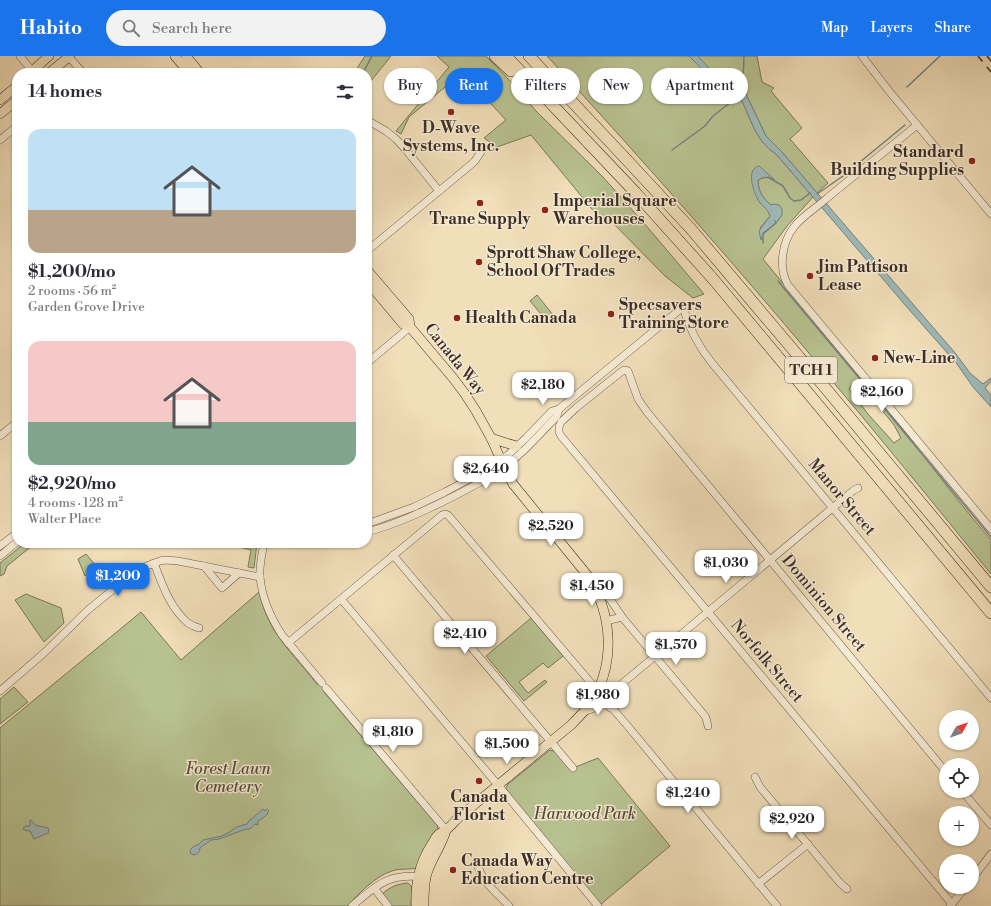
<!DOCTYPE html>
<html lang="en">
<head>
<meta charset="utf-8">
<style>
  :root { --surface:#fff; --page:#f2f2f3; --text:#2b2b33; --muted:#7c7c81; --accent:#1a73e8 }
  body { margin:0; font-family:"Libre Bodoni",serif; background:var(--page); color:var(--text); height:100vh; display:flex; flex-direction:column; font-size:15px; white-space:nowrap }
  * { box-sizing:border-box; margin:0 }
  p { font-size:13px; color:var(--muted) }
  .icon { flex:none; width:22px; height:22px; fill:none; stroke:currentColor; stroke-width:2; stroke-linecap:round; stroke-linejoin:round }
  .map { position:relative; flex:1; overflow:hidden }
  .sheet { position:absolute; left:12px; top:12px; width:360px; height:480px; display:flex; flex-direction:column; background:var(--surface); border-radius:16px; box-shadow:0 1px 3px #0004 }
  .sheet>* { flex:none }
  .top-card { position:absolute; left:384px; top:12px; width:380px; height:36px; display:flex; gap:8px }
  .needle { width:26px; rotate:50deg }
  .tools { position:absolute; left:939px; top:654px; display:grid; gap:8px }
  .tools a { display:grid; place-items:center; width:40px; height:40px; border-radius:50%; background:var(--surface); box-shadow:0 1px 3px #0004; font-size:20px }
  .price { position:absolute; translate:-50% -34px; padding:0 9px; border-radius:8px; background:#fff; color:#222; font-size:13px; line-height:26px; filter:drop-shadow(0 1px 2px #0008) }
  .price::after { content:''; position:absolute; left:50%; top:24px; width:12px; height:9px; margin-left:-6px; background:inherit; clip-path:polygon(0 0,100% 0,50% 100%) }
  .price.active { background:var(--accent); color:#fff }
  ul { padding:0; list-style:none }
  li { display:grid; align-content:center; gap:8px; height:212px; padding:0 16px }
  li span { display:grid; place-items:center; height:124px; border-radius:12px; color:#555 }
  li>.icon { margin-inline-start:auto }
  span .icon { width:72px; height:72px; fill:#fffc; stroke-width:1 }
  li b { font-size:17px }
  h2 { display:flex; justify-content:space-between; align-items:center; height:48px; padding:0 16px; font-size:17px }
  .chip { padding:0 14px; border-radius:18px; background:var(--surface); box-shadow:0 1px 3px #0004; font-size:14px; line-height:36px }
  .chip.active { background:var(--accent); color:#fff }
  header { display:flex; align-items:center; gap:24px; box-sizing:border-box; height:56px; padding:0 20px; background:var(--accent); color:#fff }
  header strong { font-size:19px }
  nav { display:flex; gap:22px; margin-inline-start:auto; font-size:14px }
  .search { width:280px; height:36px; background:var(--page); display:flex; align-items:center; gap:10px; box-sizing:border-box; padding:0 14px; border-radius:22px; color:var(--muted); font-size:15px }
  .map>svg:first-child { display:block }
  .green { fill:#b8c291; stroke:#7a785c; fill-rule:evenodd }
  .water { fill:#9ebab9; stroke:#77827f }
  .lines { fill:none; stroke-linecap:round; stroke-linejoin:round }
  .stream { stroke:#77827f; stroke-width:1.5 }
  .minor-casing { stroke:#6a5a4c; stroke-width:8 }
  .major-casing { stroke:#3d2e27; stroke-width:10 }
  .highway-casing { stroke:#3d2e27; stroke-width:12 }
  .minor { stroke:#f6ead2; stroke-width:7 }
  .major { stroke:#f1dfba; stroke-width:9 }
  .highway { stroke:#f1dfba; stroke-width:11 }
  .rail { stroke:#3d2e27; stroke-width:1.5; stroke-dasharray:7 7; stroke-linecap:butt }
  .poi-dot { fill:#8f2418; stroke:#f6ead2; stroke-width:1.5 }
  .labels { text-anchor:middle; dominant-baseline:central; stroke-width:3; stroke-linejoin:round; paint-order:stroke }
  .shield { fill:#f6ead2; stroke:#74665a; stroke-width:1 }
  .shield-label { font-size:15px; font-weight:bold; fill:#3d2e27 }
  .poi-label { font-size:16px; font-weight:bold; fill:#3d2e27; stroke:#f6ead2; text-anchor:start }
  .street-label { font-size:16px; fill:#3d2e27; stroke:#f6ead2 }
  .park-label { font-size:16px; font-style:italic; fill:#564c3c; stroke:#f6ead2 }
</style>
</head>
<body>
<header>
<strong>Habito</strong>
<div class="search"><svg class="icon" aria-label="search" viewBox="0 0 24 24"><circle cx="10" cy="10" r="6"/><path d="M15 15l6 6"/></svg>Search here</div>
<nav><a>Map</a><a>Layers</a><a>Share</a></nav>
</header>
<div class="map">
<svg width="991" height="850" viewBox="0 0 991 850">
  <rect width="100%" height="100%" fill="#f1dfba"/>
  <filter id="stains"><feTurbulence type="fractalNoise" baseFrequency=".005" numOctaves="4"/><feColorMatrix values="0 0 0 0 .2 0 0 0 0 .09 0 0 0 0 .02 0 0 0 .5 -.17"/></filter>
  <radialGradient id="worn" r=".72"><stop offset=".6" stop-color="#630" stop-opacity="0"/><stop offset="1" stop-color="#630" stop-opacity=".3"/></radialGradient>
  <g class="green">
    <path d="M365 0H391L367 30V17H354Z"/>
    <path d="M437 0H486L515 30 536 55 603 121 649 173 704 238 693 242 665 220 608 162 601 164 531 79 497 91 484 82 506 64 462 17 409 61 401 78 396 75 449 11Z"/>
    <path d="M547 0H757L762 26 774 32 771 35 802 72 790 83 828 127 817 137 781 95 766 80 746 38 739 30 718 17 715 24 733 33 740 39 736 42 742 45C751 64 757 87 776 98L813 141 787 170 763 203 876 341 875 343 873 344 857 326 853 327 849 333 868 358 894 387 901 382 894 369 876 347 880 345C918 391 952 439 991 484V518C934 448 877 378 819 309 731 204 640 101 547 0ZM753 114 773 123C767 121 764 121 758 124 758 136 763 142 771 149L774 148 782 159 776 167 763 177 760 172 770 160 769 155 760 147Z"/>
    <path d="M537 239 554 260 547 265 530 245Z"/>
    <path d="M25 487H44L41 489H33L7 510 4 518 0 520V507Z"/>
    <path d="M224 487H257L254 512 248 511 251 494Z"/>
    <path d="M86 498 96 510 85 520 78 503Z"/>
    <path d="M259 536C262 549 267 562 274 574 286 593 303 610 317 628L322 629 323 631V633L324 636 437 769 438 772V774L417 812C409 814 400 812 392 815 375 820 359 838 347 850H0V672L141 556 181 604Z"/>
    <path d="M26 538 61 552 64 567 44 586 15 544Z"/>
    <path d="M531 562 563 600 548 612 543 607 519 626 528 637 545 624 547 626 524 645 486 600Z"/>
    <path d="M14 631 28 646 0 668V643Z"/>
    <path d="M550 694C559 696 566 705 573 712L598 702 670 790 600 849 507 735 506 732 508 728Z"/>
    <path d="M408 827 412 831 411 850H391L382 838C390 831 397 828 408 827Z"/>
  </g>
  <g class="water">
    <path d="M689 0H698L708 11 739 30 746 38 766 80 781 95 956 298 970 317 983 328 991 322V325L985 332 991 339V351L973 331 957 308 906 250 776 98C757 87 751 64 742 45L736 43 739 39 733 33 711 22Z"/>
    <path d="M759 110 775 124C768 121 764 120 758 124 758 136 763 142 771 149L774 148 779 149 782 153V159L776 167 763 177 761 184 759 175 770 160C767 151 760 149 757 142 753 134 746 113 759 110Z"/>
    <path d="M263 753 265 755 267 753 269 755 267 757 268 758 257 766 258 768V769L255 768 250 773H246L219 783 211 784 200 792C199 796 199 798 194 799L191 798 190 794 194 790 199 788 203 784 217 781 222 780 231 775 236 771 247 768 249 765Z"/>
    <path d="M30 764H31L35 769 48 772 49 775 48 777 34 783 30 775 24 774 23 772 26 770H30Z"/>
  </g>
  <g class="lines">
    <g class="stream">
      <path d="M363 17 372 0"/>
      <path d="M907 31 940 0"/>
      <path d="M740 34 743 24 744 0"/>
      <path d="M672 94 705 70 713 60 731 46 738 43"/>
      <path d="M768 121 783 130 790 142 794 145 801 144 810 137"/>
      <path d="M817 138 843 120 905 69"/>
      <path d="M763 187V178L776 167 775 165"/>
      <path d="M778 225 875 341"/>
      <path d="M878 345 991 481"/>
    </g>
    <g class="minor-casing">
      <g id="minor">
        <path d="M20 0 32 15"/>
        <path d="M862 0 889 35 991 158"/>
        <path d="M69 1 83 17"/>
        <path d="M367 64 386 75 396 83 406 94 439 135"/>
        <path d="M917 69C887 94 856 118 826 143 816 152 802 160 794 171 782 186 778 212 788 229L991 473"/>
        <path d="M0 84 17 70"/>
        <path d="M367 195 474 106 481 96"/>
        <path d="M367 307 410 271"/>
        <path d="M0 380 17 366"/>
        <path d="M367 468 414 451 445 436 477 419 508 399 526 382 552 355 559 353 683 251C689 272 698 290 712 307L991 642"/>
        <path d="M367 476C390 470 411 461 432 451 455 440 477 429 497 416 520 401 539 379 557 360L559 353"/>
        <path d="M264 487C262 498 259 510 260 521 262 542 271 562 282 579L322 627"/>
        <path d="M0 490 17 477"/>
        <path d="M393 499 573 712"/>
        <path d="M0 500 17 486"/>
        <path d="M154 507C162 528 170 552 188 567 191 569 195 571 199 572"/>
        <path d="M204 510 222 532 239 517"/>
        <path d="M595 530 608 540 622 561 705 660 706 662 708 670"/>
        <path d="M341 543 503 735 598 850"/>
        <path d="M606 565 622 561"/>
        <path d="M288 587 442 459 445 458 448 459 597 634 601 641 610 652 613 653 626 668 777 850"/>
        <path d="M326 632 446 774"/>
        <path d="M0 635 44 597 88 554 132 518 147 510 160 505 165 504 178 505 260 521"/>
        <path d="M606 641 854 434 858 432"/>
        <path d="M583 656 592 653 604 645"/>
        <path d="M946 716 647 356 638 343 628 315 624 314 621 316 576 352 561 366 559 371V376L561 380 952 848"/>
        <path d="M755 721 760 731 840 827 847 833"/>
        <path d="M962 735 991 769"/>
        <path d="M476 806C478 811 480 816 483 821 489 832 500 840 509 850"/>
        <path d="M972 823 991 798"/>
        <path d="M758 828 808 788"/>
        <path d="M374 832 388 850"/>
        <path d="M352 850C377 829 388 817 423 821"/>
        <path d="M950 850 966 831"/>
      </g>
    </g>
    <g class="major-casing">
      <g id="major">
        <path d="M175 0 189 17"/>
        <path d="M186 0 200 17"/>
        <path d="M30 17 49 0"/>
        <path d="M49 17 70 0"/>
        <path d="M0 44 17 30"/>
        <path d="M0 58 17 44"/>
        <path d="M367 214 409 263 410 271"/>
        <path d="M367 225 403 268 410 271 453 322 465 338 476 355 491 382 507 417 513 428 588 520C613 559 616 609 590 648 585 655 578 662 571 669L458 762C454 766 451 770 447 773 445 775 441 776 439 778 436 780 434 785 432 788 420 806 415 828 416 850"/>
        <path d="M491 382 506 387 517 390"/>
        <path d="M424 850C424 841 424 830 426 821 430 804 442 790 446 774"/>
      </g>
    </g>
    <g class="highway-casing">
      <g id="highway">
        <path d="M495 0 511 15"/>
        <path d="M506 0 635 136 714 224 991 557"/>
        <path d="M529 0 625 102 691 173 822 328 991 531"/>
      </g>
    </g>
    <use href="#minor" class="minor"/>
    <use href="#major" class="major"/>
    <use href="#highway" class="highway"/>
    <g class="rail">
      <path d="M978 0 991 16"/>
      <path d="M987 0 991 5"/>
    </g>
  </g>
  <g class="poi-dot">
    <circle cx="451" cy="56" r="4"/>
    <circle cx="972" cy="105" r="4"/>
    <circle cx="480" cy="147" r="4"/>
    <circle cx="545" cy="154" r="4"/>
    <circle cx="479" cy="206" r="4"/>
    <circle cx="810" cy="220" r="4"/>
    <circle cx="611" cy="258" r="4"/>
    <circle cx="457" cy="262" r="4"/>
    <circle cx="875" cy="302" r="4"/>
    <circle cx="479" cy="725" r="4"/>
    <circle cx="453" cy="814" r="4"/>
  </g>
  <g class="labels">
    <rect class="shield" x="785" y="301" width="52" height="26" rx="3"/>
    <g class="shield-label">
      <text x="811" y="314">TCH 1</text>
    </g>
    <g class="poi-label">
      <text x="451" y="72" text-anchor="middle">D-Wave<tspan x="451" dy="18">Systems, Inc.</tspan></text>
      <text x="964" y="96" text-anchor="end">Standard<tspan x="964" dy="18">Building Supplies</tspan></text>
      <text x="553" y="145">Imperial Square<tspan x="553" dy="18">Warehouses</tspan></text>
      <text x="480" y="163" text-anchor="middle">Trane Supply</text>
      <text x="487" y="197">Sprott Shaw College,<tspan x="487" dy="18">School Of Trades</tspan></text>
      <text x="818" y="211">Jim Pattison<tspan x="818" dy="18">Lease</tspan></text>
      <text x="619" y="249">Specsavers<tspan x="619" dy="18">Training Store</tspan></text>
      <text x="465" y="262">Health Canada</text>
      <text x="883" y="302">New-Line</text>
      <text x="479" y="741" text-anchor="middle">Canada<tspan x="479" dy="18">Florist</tspan></text>
      <text x="461" y="805">Canada Way<tspan x="461" dy="18">Education Centre</tspan></text>
    </g>
    <g class="street-label">
      <text transform="translate(455 303) rotate(51)">Canada Way</text>
      <text transform="translate(842 441) rotate(50)">Manor Street</text>
      <text transform="translate(824 547) rotate(50)">Dominion Street</text>
      <text transform="translate(767 605) rotate(50)">Norfolk Street</text>
    </g>
    <g class="park-label">
      <text x="228" y="713">Forest Lawn<tspan x="228" dy="18">Cemetery</tspan></text>
      <text x="585" y="758">Harwood Park</text>
    </g>
  </g>
  <rect width="100%" height="100%" filter="url(#stains)"/>
  <rect width="100%" height="100%" fill="url(#worn)"/>
</svg>
<div class="tools">
<a><svg class="needle" viewBox="-14 -14 28 28"><path d="M0-13l5 13h-10z" fill="#e53935"/><path d="M0 13l5-13h-10z" fill="#7c7c81"/></svg></a>
<a><svg class="icon" aria-label="locate" viewBox="0 0 24 24"><circle cx="12" cy="12" r="6"/><path d="M12 2v4M12 18v4M2 12h4M18 12h4"/></svg></a>
<a>+</a>
<a>−</a>
</div>
<b class="price" style="left:543px;top:350px">$2,180</b>
<b class="price" style="left:882px;top:357px">$2,160</b>
<b class="price" style="left:486px;top:434px">$2,640</b>
<b class="price" style="left:551px;top:491px">$2,520</b>
<b class="price" style="left:726px;top:528px">$1,030</b>
<b class="price active" style="left:118px;top:541px">$1,200</b>
<b class="price" style="left:592px;top:551px">$1,450</b>
<b class="price" style="left:465px;top:599px">$2,410</b>
<b class="price" style="left:676px;top:610px">$1,570</b>
<b class="price" style="left:598px;top:660px">$1,980</b>
<b class="price" style="left:393px;top:697px">$1,810</b>
<b class="price" style="left:507px;top:709px">$1,500</b>
<b class="price" style="left:688px;top:758px">$1,240</b>
<b class="price" style="left:792px;top:784px">$2,920</b>
<div class="top-card">
<a class="chip">Buy</a>
<a class="chip active">Rent</a>
<a class="chip">Filters</a>
<a class="chip">New</a>
<a class="chip">Apartment</a>
</div>
<section class="sheet">
<h2>14 homes<svg class="icon" aria-label="filters" viewBox="0 0 24 24"><path d="M4 7h16M4 17h16"/><circle cx="9" cy="7" r="2"/><circle cx="15" cy="17" r="2"/></svg></h2>
<ul>
<li><span style="background:linear-gradient(#bfe0f5 65%,#b9a48a 0)"><svg class="icon" aria-label="home" viewBox="0 0 24 24"><path d="M3 11l9-7 9 7M6 9v11h12V9"/></svg></span><div><b>$1,200/mo</b><p>2 rooms · 56 m²</p><p>Garden Grove Drive</p></div></li>
<li><span style="background:linear-gradient(#f6c9c9 65%,#7fa58c 0)"><svg class="icon" aria-label="home" viewBox="0 0 24 24"><path d="M3 11l9-7 9 7M6 9v11h12V9"/></svg></span><div><b>$2,920/mo</b><p>4 rooms · 128 m²</p><p>Walter Place</p></div></li>
</ul>
</section>
</div>
</body>
</html>
